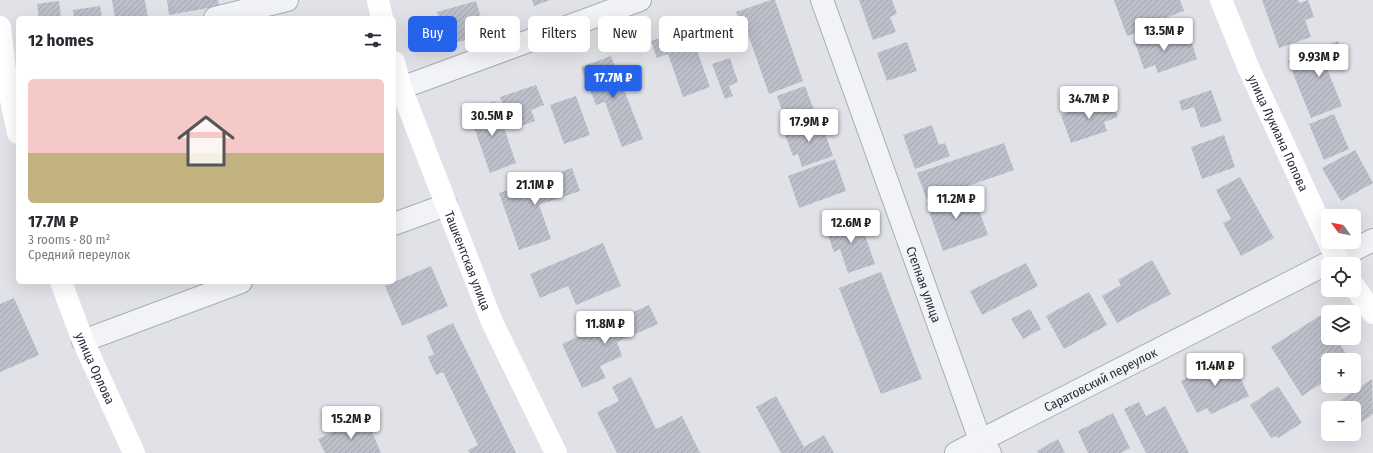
<!DOCTYPE html>
<html lang="en">
<head>
<meta charset="utf-8">
<style>
  :root { --surface:#fff; --page:#f2f2f3; --text:#2b2b33; --muted:#7c7c81; --line:#e1e1e2; --accent:#2563eb }
  body { margin:0; font-family:"Fira Sans Condensed",sans-serif; background:var(--page); color:var(--text); height:100vh; display:flex; flex-direction:column; font-size:15px; white-space:nowrap }
  * { box-sizing:border-box; margin:0 }
  p { font-size:13px; color:var(--muted) }
  .icon { flex:none; width:22px; height:22px; fill:none; stroke:currentColor; stroke-width:2; stroke-linecap:round; stroke-linejoin:round }
  .map { position:relative; flex:1; overflow:hidden }
  .drawer { position:absolute; left:16px; top:16px; width:380px; height:268px; display:flex; flex-direction:column; background:var(--surface); border-radius:6px; box-shadow:0 4px 16px #0002 }
  .drawer>* { flex:none }
  .guide { position:absolute; left:408px; top:16px; width:380px; height:36px; display:flex; gap:8px }
  .needle { width:26px; rotate:303deg }
  .buttons { position:absolute; left:1321px; top:209px; display:grid; gap:8px }
  .buttons a { display:grid; place-items:center; width:40px; height:40px; border-radius:6px; background:var(--surface); box-shadow:0 4px 16px #0002; font-size:20px }
  .price { position:absolute; translate:-50% -34px; padding:0 9px; border-radius:4px; background:#fff; color:#222; font-size:13px; line-height:26px; filter:drop-shadow(0 1px 2px #0008) }
  .price::after { content:''; position:absolute; left:50%; top:24px; width:12px; height:9px; margin-left:-6px; background:inherit; clip-path:polygon(0 0,100% 0,50% 100%) }
  .price.current { background:var(--accent); color:#fff }
  ul { padding:0; list-style:none }
  li { display:grid; align-content:center; gap:8px; height:212px; padding:0 12px }
  li+li { border-top:1px solid var(--line) }
  li span { display:grid; place-items:center; height:124px; border-radius:6px; color:#555 }
  li>.icon { margin-inline-start:auto }
  span .icon { width:72px; height:72px; fill:#fffc; stroke-width:1 }
  li b { font-size:17px }
  h2 { display:flex; justify-content:space-between; align-items:center; height:48px; padding:0 12px; font-size:17px }
  .pill { padding:0 14px; border-radius:6px; background:var(--surface); box-shadow:0 4px 16px #0002; font-size:14px; line-height:36px }
  .pill.current { background:var(--accent); color:#fff }
  .map>svg:first-child { display:block }
  .building { fill:url(#building-hatch) }
  .lines { fill:none; stroke-linecap:round; stroke-linejoin:round }
  .street-casing { stroke:#a9acb4; stroke-width:24 }
  .street { stroke:#f2f3f6; stroke-width:22 }
  .secondary { stroke:#fff; stroke-width:22 }
  .labels { text-anchor:middle; dominant-baseline:central; stroke-width:3; stroke-linejoin:round; paint-order:stroke }
  .street-label { font-size:13px; fill:#2a2e3d; stroke:#eff1f5 }
</style>
</head>
<body>
<div class="map">
<svg width="1373" height="453" viewBox="0 0 1373 453">
  <defs>
    <pattern id="building-hatch" width="6" height="6" patternUnits="userSpaceOnUse"><rect width="6" height="6" fill="#bdc0ca"/><path d="M-1 1l2-2M0 6l6-6M5 7l2-2" fill="none" stroke="#a3a5ae"/></pattern>
  </defs>
  <rect width="100%" height="100%" fill="#e0e2e7"/>
  <g class="building">
    <path d="M112 0H145L148 18H115Z"/>
    <path d="M167 0H218L219 6 169 15Z"/>
    <path d="M532 0H550L534 6Z"/>
    <path d="M771 0H775L803 81 769 94 745 26 742 27 736 12Z"/>
    <path d="M859 0H892L897 14 890 17 896 32 873 40Z"/>
    <path d="M1114 0H1180L1184 11 1152 23 1153 27 1127 36Z"/>
    <path d="M1262 0H1298L1299 3 1308 0 1314 17 1305 20 1311 37 1279 48Z"/>
    <path d="M59 1 61 18H39L37 4Z"/>
    <path d="M476 1 486 34 448 45 437 12Z"/>
    <path d="M100 6 102 18H74L73 10Z"/>
    <path d="M689 28 710 87 683 97 668 54 657 58 651 41Z"/>
    <path d="M1159 31 1165 46 1190 37 1197 59 1158 73 1155 65 1144 69 1134 40Z"/>
    <path d="M1338 41 1347 64 1328 71 1342 106 1311 118 1288 61Z"/>
    <path d="M907 42 917 71 887 81 877 53Z"/>
    <path d="M611 56 643 139 622 147 605 102 596 105 581 67Z"/>
    <path d="M730 58 738 82 729 86 733 96 725 99 712 64Z"/>
    <path d="M536 85 544 105 531 110 535 121 512 129 500 97Z"/>
    <path d="M805 86 814 110 805 113 808 120 788 127 777 96Z"/>
    <path d="M1211 90 1222 121 1201 128 1194 107 1182 111 1179 101Z"/>
    <path d="M576 96 590 135 564 144 550 105Z"/>
    <path d="M1111 97 1118 117 1104 122 1107 131 1071 143 1061 115Z"/>
    <path d="M495 101 516 163 490 173 468 110Z"/>
    <path d="M1334 114 1349 149 1324 160 1309 124Z"/>
    <path d="M820 119 833 156 802 167 798 154 793 156 784 132Z"/>
    <path d="M932 125 939 145 945 143 950 156 915 169 903 135Z"/>
    <path d="M1224 135 1235 167 1202 179 1191 147Z"/>
    <path d="M1004 143 1014 170 927 200 917 173Z"/>
    <path d="M1355 150 1373 183 1341 201 1322 168Z"/>
    <path d="M835 159 846 191 799 208 788 176Z"/>
    <path d="M572 168 580 191 539 205 551 239 519 250 499 193Z"/>
    <path d="M1240 177 1274 238 1241 256 1223 223 1231 219 1216 190Z"/>
    <path d="M962 190 966 202 975 199 988 235 943 251 926 203Z"/>
    <path d="M858 215 875 264 848 273 840 249 834 252 825 227Z"/>
    <path d="M603 243 621 286 576 305 568 286 540 298 530 274Z"/>
    <path d="M1152 260 1171 294 1117 323 1102 296 1121 285 1118 280Z"/>
    <path d="M1026 263 1038 286 982 315 970 291Z"/>
    <path d="M431 266 448 306 402 326 385 286Z"/>
    <path d="M881 272 922 379 881 394 839 288Z"/>
    <path d="M1089 292 1107 325 1064 349 1046 316Z"/>
    <path d="M14 298 39 355 0 372V304Z"/>
    <path d="M649 305 658 324 617 342 622 356 600 366 606 378 582 388 562 344Z"/>
    <path d="M1030 309 1041 329 1023 339 1011 319Z"/>
    <path d="M1321 315 1328 326V338H1336L1350 360H1328V379L1302 396 1271 347Z"/>
    <path d="M453 323 516 453H469L468 450 478 445 443 372 436 375 428 357 434 354 426 336Z"/>
    <path d="M1230 357 1249 396 1211 414 1207 408 1197 413 1181 381Z"/>
    <path d="M631 377 656 429 682 416 700 453H617L597 412 619 401 612 387Z"/>
    <path d="M1372 379 1373 414 1360 423 1356 417 1354 418V408H1334L1332 406Z"/>
    <path d="M1278 386 1302 423 1278 438 1276 436 1271 438 1250 405Z"/>
    <path d="M776 396 804 447 824 435 834 453H781L756 407Z"/>
    <path d="M1139 402 1146 416 1165 406 1189 453H1146L1124 409Z"/>
    <path d="M1113 413 1130 448 1121 453H1088L1078 431Z"/>
    <path d="M366 418 381 453H325L318 439Z"/>
    <path d="M1058 439 1065 453H1038L1037 451Z"/>
  </g>
  <g class="lines">
    <g class="street-casing">
      <g id="street">
        <path id="s1" d="M822 0 980 440 990 453"/>
        <path d="M215 18 287 0"/>
        <path d="M401 88 640 0"/>
        <path d="M394 224 446 205"/>
        <path d="M83 341 241 282"/>
        <path id="s2" d="M956 453 1373 240"/>
      </g>
    </g>
    <use href="#street" class="street"/>
    <g class="secondary">
      <path d="M378 0 382 18"/>
      <path id="s3" d="M1221 0 1249 69 1339 264"/>
      <path d="M0 27 5 71 18 133"/>
      <path id="s4" d="M394 62 401 88 492 322 556 453"/>
      <path id="s5" d="M61 282 83 341 134 453"/>
      <path d="M1354 286 1373 313"/>
    </g>
  </g>
  <g class="labels">
    <g class="street-label">
      <text stroke="none"><textPath href="#s3" startOffset="145">улица Лукиана Попова</textPath></text>
      <text stroke="none"><textPath href="#s4" startOffset="212">Ташкентская улица</textPath></text>
      <text stroke="none"><textPath href="#s1" startOffset="302">Степная улица</textPath></text>
      <text stroke="none"><textPath href="#s5" startOffset="93">улица Орлова</textPath></text>
      <text stroke="none"><textPath href="#s2" startOffset="162">Саратовский переулок</textPath></text>
    </g>
  </g>
</svg>
<div class="buttons">
<a><svg class="needle" viewBox="-14 -14 28 28"><path d="M0-13l5 13h-10z" fill="#e53935"/><path d="M0 13l5-13h-10z" fill="#7c7c81"/></svg></a>
<a><svg class="icon" aria-label="locate" viewBox="0 0 24 24"><circle cx="12" cy="12" r="6"/><path d="M12 2v4M12 18v4M2 12h4M18 12h4"/></svg></a>
<a><svg class="icon" aria-label="layers" viewBox="0 0 24 24"><path d="M12 4l9 5-9 5-9-5zM3 14l9 5 9-5"/></svg></a>
<a>+</a>
<a>−</a>
</div>
<b class="price" style="left:1164px;top:52px">13.5M ₽</b>
<b class="price" style="left:1319px;top:78px">9.93M ₽</b>
<b class="price current" style="left:613px;top:99px">17.7M ₽</b>
<b class="price" style="left:1089px;top:120px">34.7M ₽</b>
<b class="price" style="left:492px;top:137px">30.5M ₽</b>
<b class="price" style="left:809px;top:143px">17.9M ₽</b>
<b class="price" style="left:535px;top:206px">21.1M ₽</b>
<b class="price" style="left:956px;top:220px">11.2M ₽</b>
<b class="price" style="left:851px;top:244px">12.6M ₽</b>
<b class="price" style="left:605px;top:345px">11.8M ₽</b>
<b class="price" style="left:1215px;top:387px">11.4M ₽</b>
<b class="price" style="left:351px;top:440px">15.2M ₽</b>
<div class="guide">
<a class="pill current">Buy</a>
<a class="pill">Rent</a>
<a class="pill">Filters</a>
<a class="pill">New</a>
<a class="pill">Apartment</a>
</div>
<section class="drawer">
<h2>12 homes<svg class="icon" aria-label="filters" viewBox="0 0 24 24"><path d="M4 7h16M4 17h16"/><circle cx="9" cy="7" r="2"/><circle cx="15" cy="17" r="2"/></svg></h2>
<ul>
<li><span style="background:linear-gradient(#f6c9c9 60%,#c2b280 0)"><svg class="icon" aria-label="home" viewBox="0 0 24 24"><path d="M3 11l9-7 9 7M6 9v11h12V9"/></svg></span><div><b>17.7M ₽</b><p>3 rooms · 80 m²</p><p>Средний переулок</p></div></li>
</ul>
</section>
</div>
</body>
</html>
